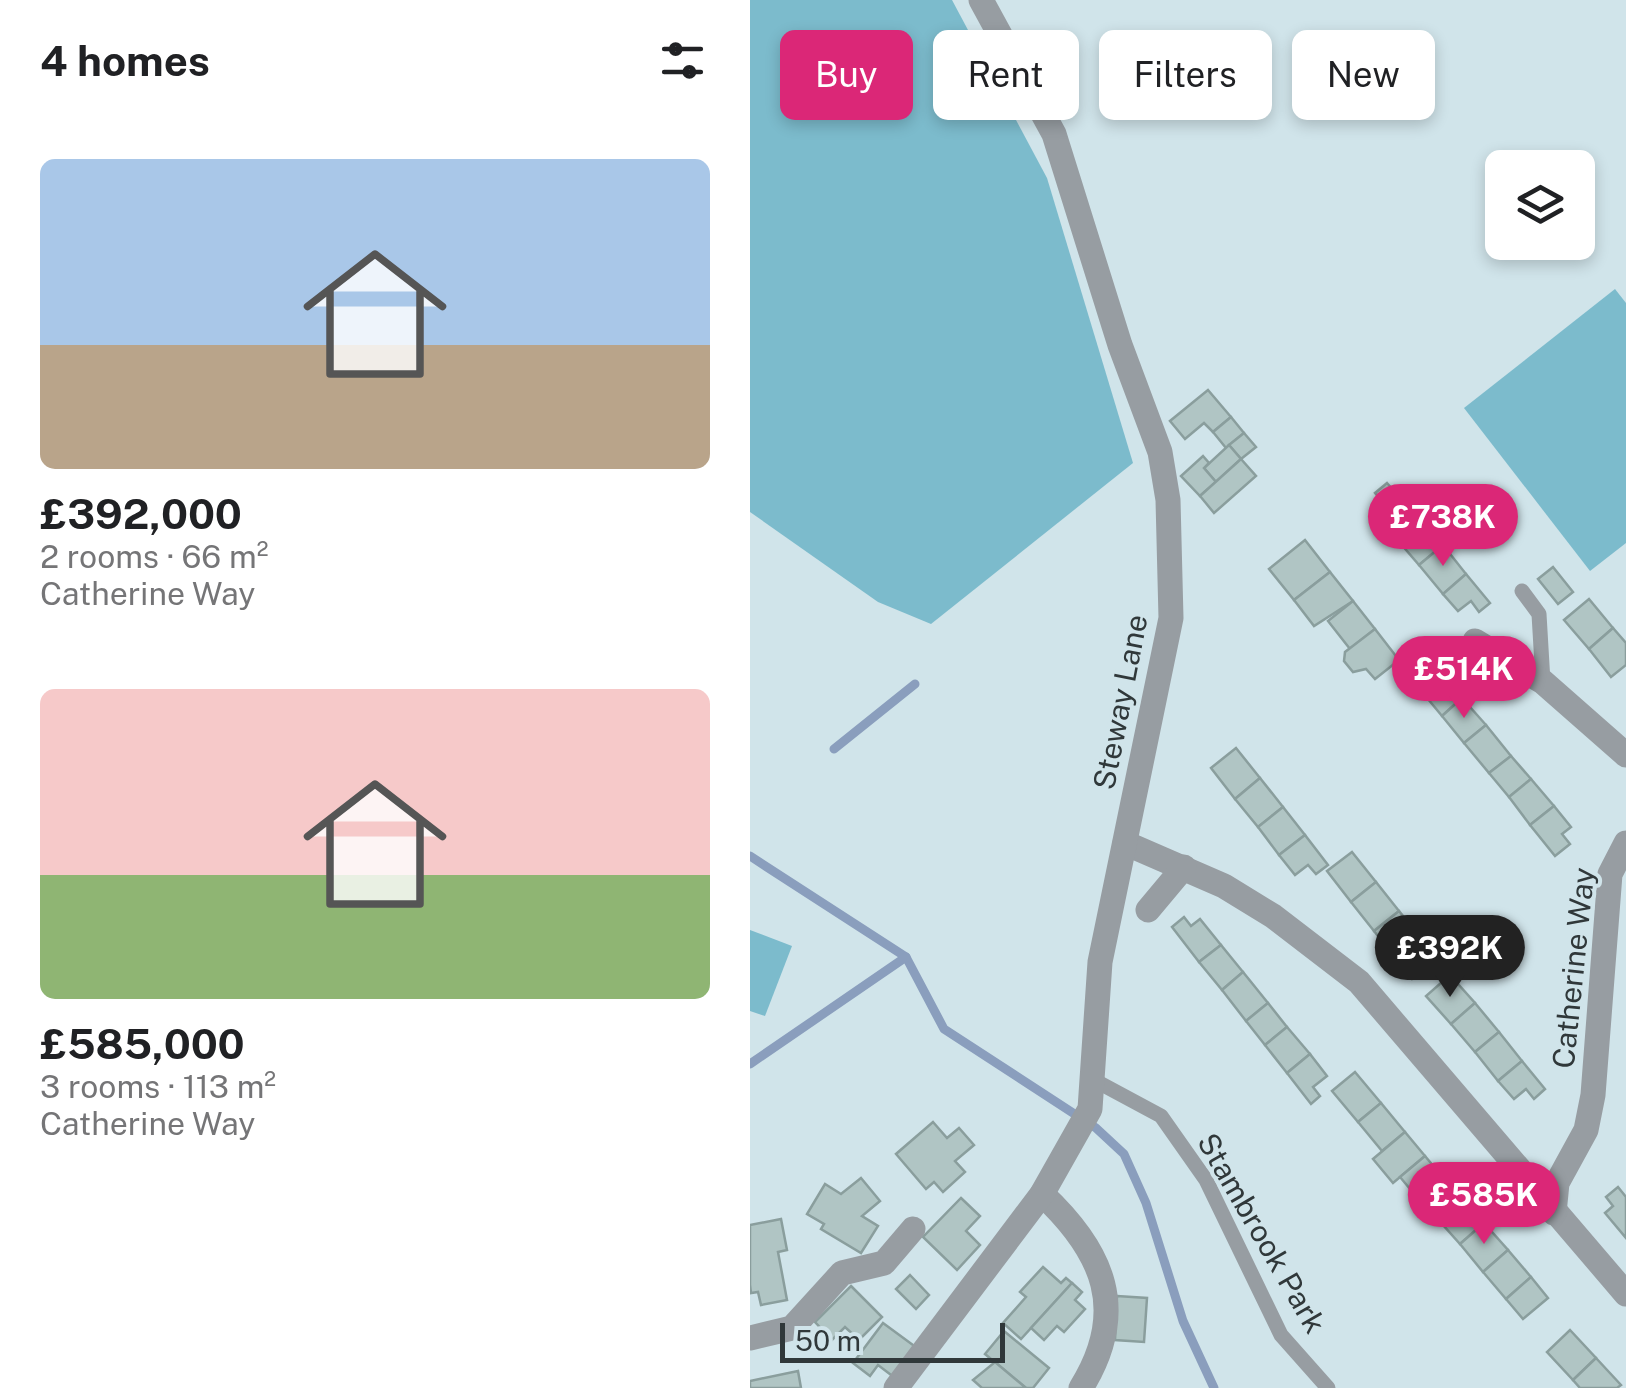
<!DOCTYPE html>
<html lang="en">
<head>
<meta charset="utf-8">
<style>
  :root { --surface:#fff; --page:#f2f2f2; --text:#202124; --muted:#757577; --accent:#db2777 }
  body { margin:0; font-family:"Public Sans",sans-serif; background:var(--page); color:var(--text); height:100vh; display:flex; flex-direction:column; font-size:38px; white-space:nowrap }
  * { box-sizing:border-box; margin:0 }
  p { font-size:32px; color:var(--muted) }
  .icon { flex:none; width:55px; height:55px; fill:none; stroke:currentColor; stroke-width:2; stroke-linecap:round; stroke-linejoin:round }
  .map { position:relative; flex:1; overflow:hidden }
  .sheet { display:flex; flex-direction:column; background:var(--surface); width:750px }
  .sheet>* { flex:none }
  .top-card { position:absolute; left:30px; top:30px; width:695px; height:90px; display:flex; gap:20px }
  .tools { position:absolute; left:735px; top:150px; display:grid; gap:20px }
  .tools a { display:grid; place-items:center; width:110px; height:110px; border-radius:15px; background:var(--surface); box-shadow:0 5px 15px #0003; font-size:50px }
  .scale { position:absolute; left:30px; bottom:25px; width:225px; box-sizing:border-box; padding-left:10px; border:5px solid #30383a; border-top:0; font-size:28px; line-height:35px; white-space:nowrap; color:#30383a; -webkit-text-stroke:8px #d0e4ea; paint-order:stroke }
  .price { position:absolute; translate:-50% -85px; padding:0 22px; border-radius:35px; background:var(--accent); color:#fff; font-size:32px; line-height:65px; filter:drop-shadow(0 2px 5px #0008) }
  .price::after { content:''; position:absolute; left:50%; top:60px; width:30px; height:22px; margin-left:-15px; background:inherit; clip-path:polygon(0 0,100% 0,50% 100%) }
  .price.on { background:#222; color:#fff }
  ul { padding:0; list-style:none }
  li { display:grid; align-content:center; gap:20px; height:530px; padding:0 40px }
  li span { display:grid; place-items:center; height:310px; border-radius:15px; color:#555 }
  li>.icon { margin-inline-start:auto }
  span .icon { width:180px; height:180px; fill:#fffc; stroke-width:1 }
  li b { font-size:42px }
  h2 { display:flex; justify-content:space-between; align-items:center; height:120px; padding:0 40px; font-size:42px }
  .pill { padding:0 35px; border-radius:15px; background:var(--surface); box-shadow:0 5px 15px #0003; font-size:35px; line-height:90px }
  .pill.on { background:var(--accent); color:#fff }
  main { display:flex; flex:1; min-height:0 }
  .map>svg:first-child { display:block }
  .green { fill:#7cbbcc }
  .lines { fill:none; stroke-linecap:round; stroke-linejoin:round }
  .stream { stroke:#8a9ebd; stroke-width:9 }
  .building { fill:#b0c5c4; stroke:#8a9e9d; stroke-width:2.5 }
  .service { stroke:#979da2; stroke-width:15 }
  .minor { stroke:#979da2; stroke-width:25 }
  .labels { text-anchor:middle; dominant-baseline:central; stroke-width:8; stroke-linejoin:round; paint-order:stroke }
  .street-label { font-size:30px; fill:#30383a; stroke:#d0e4ea }
</style>
</head>
<body>
<main>
<section class="sheet">
<h2>4 homes<svg class="icon" aria-label="filters" viewBox="0 0 24 24"><path d="M4 7h16M4 17h16"/><circle cx="9" cy="7" r="2"/><circle cx="15" cy="17" r="2"/></svg></h2>
<ul>
<li><span style="background:linear-gradient(#a9c7e8 60%,#b9a48a 0)"><svg class="icon" aria-label="home" viewBox="0 0 24 24"><path d="M3 11l9-7 9 7M6 9v11h12V9"/></svg></span><div><b>£392,000</b><p>2 rooms · 66 m²</p><p>Catherine Way</p></div></li>
<li><span style="background:linear-gradient(#f6c9c9 60%,#8fb573 0)"><svg class="icon" aria-label="home" viewBox="0 0 24 24"><path d="M3 11l9-7 9 7M6 9v11h12V9"/></svg></span><div><b>£585,000</b><p>3 rooms · 113 m²</p><p>Catherine Way</p></div></li>
</ul>
</section>
<div class="map">
<svg width="876" height="1388" viewBox="0 0 876 1388">
  <rect width="100%" height="100%" fill="#d0e4ea"/>
  <g class="green">
    <path d="M0 0H202L297 178 383 463 181 624 128 602 0 512Z"/>
    <path d="M865 289 876 303V543L840 571 714 408Z"/>
    <path d="M0 930 42 946 15 1016 0 1011Z"/>
  </g>
  <g class="lines">
    <g class="stream">
      <path d="M84 749 165 684"/>
      <path d="M0 856 156 957 194 1029 346 1128 374 1154 396 1203 433 1321 464 1388"/>
      <path d="M0 1064 156 957"/>
    </g>
  </g>
  <g class="building">
    <path d="M458 390 481 417 463 432 454 423 435 439 420 421Z"/>
    <path d="M481 417 494 433 476 448 463 432Z"/>
    <path d="M494 433 506 447 491 459 479 445Z"/>
    <path d="M479 445 491 459 466 482 454 468Z"/>
    <path d="M453 456 459 463 454 468 466 482 450 496 431 476Z"/>
    <path d="M491 459 506 476 464 513 450 496Z"/>
    <path d="M637 483 667 517 645 537 625 514 635 505 625 493Z"/>
    <path d="M667 517 693 545 669 565 645 537Z"/>
    <path d="M555 540 580 572 544 600 519 569Z"/>
    <path d="M693 545 716 574 693 594 669 565Z"/>
    <path d="M803 567 823 592 808 604 788 579Z"/>
    <path d="M580 572 603 601 564 626 544 600Z"/>
    <path d="M716 574 740 603 729 612 721 601 708 611 693 594Z"/>
    <path d="M839 599 863 628 839 649 814 620Z"/>
    <path d="M603 601 625 629 600 649 578 621Z"/>
    <path d="M863 628 876 643V665L861 677 839 649Z"/>
    <path d="M625 629 649 660 625 679 616 669 603 672 594 661 595 652Z"/>
    <path d="M675 671 683 680 691 672 712 698 692 716 663 681Z"/>
    <path d="M712 698 736 725 714 743 692 716Z"/>
    <path d="M736 725 761 756 739 773 714 743Z"/>
    <path d="M486 748 510 778 485 799 461 768Z"/>
    <path d="M761 756 781 779 759 797 739 773Z"/>
    <path d="M510 778 533 807 508 827 485 799Z"/>
    <path d="M781 779 804 806 780 825 759 797Z"/>
    <path d="M804 806 821 827 812 834 820 844 805 856 780 825Z"/>
    <path d="M533 807 555 835 529 855 508 827Z"/>
    <path d="M555 835 578 865 566 874 558 865 545 875 529 855Z"/>
    <path d="M602 852 626 882 601 902 577 871Z"/>
    <path d="M626 882 649 911 624 931 601 902Z"/>
    <path d="M649 911 671 938 646 959 624 931Z"/>
    <path d="M434 917 441 926 450 919 471 945 449 962 422 927Z"/>
    <path d="M671 938 687 959 662 979 646 959Z"/>
    <path d="M471 945 493 972 472 990 449 962Z"/>
    <path d="M493 972 518 1003 496 1021 472 990Z"/>
    <path d="M700 975 725 1003 701 1024 676 996Z"/>
    <path d="M518 1003 537 1027 515 1045 496 1021Z"/>
    <path d="M725 1003 749 1032 725 1052 701 1024Z"/>
    <path d="M537 1027 560 1054 537 1073 515 1045Z"/>
    <path d="M749 1032 772 1061 748 1081 725 1052Z"/>
    <path d="M560 1054 577 1076 563 1087 570 1096 561 1104 537 1073Z"/>
    <path d="M772 1061 795 1089 784 1099 776 1089 764 1099 748 1081Z"/>
    <path d="M605 1072 631 1103 608 1122 582 1091Z"/>
    <path d="M631 1103 655 1132 632 1151 608 1122Z"/>
    <path d="M183 1122 197 1138 209 1128 224 1145 205 1161 215 1172 193 1192 184 1182 176 1189 146 1154Z"/>
    <path d="M655 1132 675 1156 643 1183 623 1159Z"/>
    <path d="M675 1156 695 1180 670 1201 650 1177Z"/>
    <path d="M111 1178 130 1201 112 1216 128 1226 111 1253 71 1229 74 1224 57 1214 75 1184 91 1194Z"/>
    <path d="M868 1187 876 1197V1238L855 1213 863 1206 856 1197Z"/>
    <path d="M709 1195 734 1223 710 1244 685 1216Z"/>
    <path d="M211 1198 230 1216 216 1231 230 1245 207 1270 173 1237Z"/>
    <path d="M31 1219 37 1250 28 1252 37 1300 11 1305 8 1292 1 1293 0 1285V1225Z"/>
    <path d="M734 1223 758 1250 733 1272 710 1244Z"/>
    <path d="M758 1250 781 1277 756 1299 733 1272Z"/>
    <path d="M293 1267 311 1283 316 1278 322 1283 271 1339 253 1323 276 1297 270 1292Z"/>
    <path d="M160 1275 179 1295 166 1309 146 1289Z"/>
    <path d="M781 1277 798 1298 773 1319 756 1299Z"/>
    <path d="M322 1283 332 1292 325 1300 335 1309 314 1332 307 1326 294 1340 281 1328Z"/>
    <path d="M101 1286 132 1317 109 1340 95 1327 82 1340 65 1322Z"/>
    <path d="M367 1296 397 1298 394 1342 365 1340Z"/>
    <path d="M133 1323 167 1348 145 1378 128 1365 120 1376 103 1363Z"/>
    <path d="M820 1330 846 1358 823 1380 797 1352Z"/>
    <path d="M254 1331 299 1368 283 1388H276L235 1354Z"/>
    <path d="M846 1358 871 1385 867 1388H830L823 1380Z"/>
    <path d="M245 1362 276 1388H232L223 1380Z"/>
    <path d="M48 1371 51 1388H0V1381Z"/>
  </g>
  <g class="lines">
    <g class="service">
      <path d="M772 591 789 614 793 682"/>
      <path d="M344 1080 411 1116 456 1180 531 1335 578 1388"/>
    </g>
    <g class="minor">
      <path d="M725 641 793 682 876 755"/>
      <path d="M375 843 474 886 523 916 609 982 876 1294"/>
      <path d="M398 910 434 867"/>
      <path d="M292 1194C354 1252 379 1311 331 1388"/>
      <path d="M804 1213 807 1183 836 1130 843 1095 860 874 876 843"/>
      <path d="M0 1338 42 1328 92 1273 134 1263 163 1229"/>
      <path d="M146 1388 292 1194 340 1109 350 962 421 618 418 500 410 452 370 345 304 134 231 0"/>
    </g>
  </g>
  <g class="labels">
    <g class="street-label">
      <text transform="translate(370 702) rotate(-79)">Steway Lane</text>
      <text transform="translate(823 968) rotate(-84)">Catherine Way</text>
      <text transform="translate(512 1233) rotate(60)">Stambrook Park</text>
    </g>
  </g>
</svg>
<div class="tools">
<a><svg class="icon" aria-label="layers" viewBox="0 0 24 24"><path d="M12 4l9 5-9 5-9-5zM3 14l9 5 9-5"/></svg></a>
</div>
<div class="scale">50 m</div>
<b class="price" style="left:693px;top:569px">£738K</b>
<b class="price" style="left:714px;top:721px">£514K</b>
<b class="price on" style="left:700px;top:1000px">£392K</b>
<b class="price" style="left:734px;top:1247px">£585K</b>
<div class="top-card">
<a class="pill on">Buy</a>
<a class="pill">Rent</a>
<a class="pill">Filters</a>
<a class="pill">New</a>
</div>
</div>
</main>
</body>
</html>
